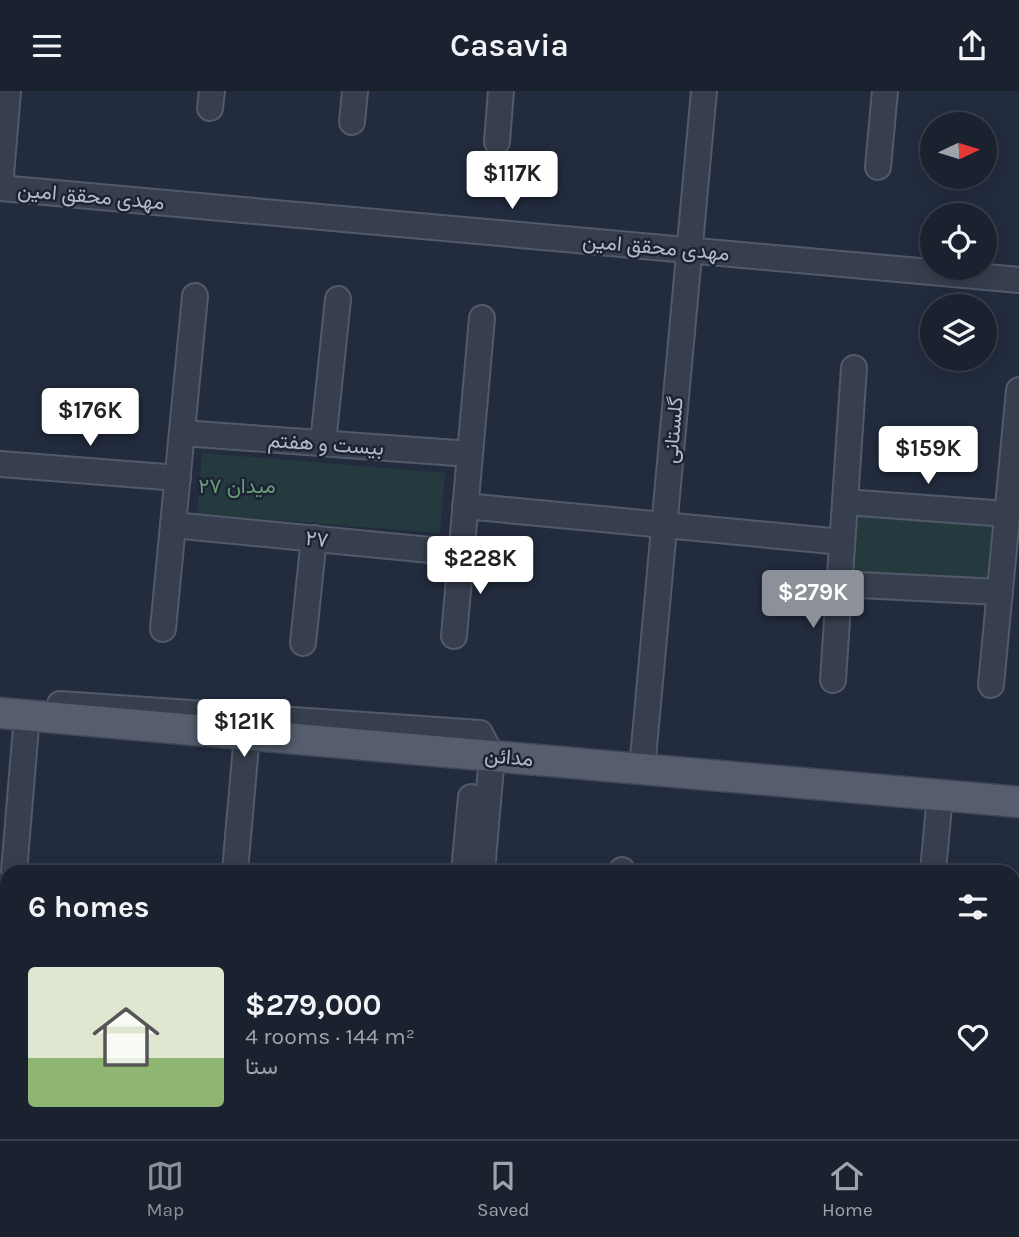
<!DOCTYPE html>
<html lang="en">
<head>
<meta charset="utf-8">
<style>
  :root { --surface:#1a212f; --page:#232937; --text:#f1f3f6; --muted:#9fa3aa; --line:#383e4b; --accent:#8c9099 }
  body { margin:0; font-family:Karla,Vazirmatn,sans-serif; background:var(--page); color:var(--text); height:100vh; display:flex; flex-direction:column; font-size:26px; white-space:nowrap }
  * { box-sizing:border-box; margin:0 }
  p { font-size:23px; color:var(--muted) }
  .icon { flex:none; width:38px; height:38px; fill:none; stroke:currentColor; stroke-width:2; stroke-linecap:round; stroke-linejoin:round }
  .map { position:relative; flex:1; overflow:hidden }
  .side { position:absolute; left:0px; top:774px; width:1020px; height:275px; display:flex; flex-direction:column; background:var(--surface); border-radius:21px 21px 0 0; box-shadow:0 4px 18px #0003,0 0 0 2px var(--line) }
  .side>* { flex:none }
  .needle { width:46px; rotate:86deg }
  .buttons { position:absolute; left:920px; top:21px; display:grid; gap:14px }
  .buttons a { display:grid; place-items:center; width:77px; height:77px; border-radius:50%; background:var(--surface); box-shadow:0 4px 18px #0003,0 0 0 2px var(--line); font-size:35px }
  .price { position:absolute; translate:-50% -60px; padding:0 16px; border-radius:7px; background:#fff; color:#222; font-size:23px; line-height:46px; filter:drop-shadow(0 2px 4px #0008) }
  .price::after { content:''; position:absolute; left:50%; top:42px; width:21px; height:16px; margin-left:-10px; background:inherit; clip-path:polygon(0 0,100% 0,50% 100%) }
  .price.active { background:var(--accent); color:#fff }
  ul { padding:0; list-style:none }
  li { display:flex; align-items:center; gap:21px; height:175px; padding:0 28px }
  li span { display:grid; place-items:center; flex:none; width:196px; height:140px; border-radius:7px; color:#555 }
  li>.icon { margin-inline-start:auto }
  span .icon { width:84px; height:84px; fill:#fffc; stroke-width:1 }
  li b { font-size:30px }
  h2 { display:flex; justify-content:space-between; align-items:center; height:84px; padding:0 28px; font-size:30px }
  header { display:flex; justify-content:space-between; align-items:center; height:91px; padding:0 28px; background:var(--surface); font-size:32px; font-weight:600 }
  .tab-bar { display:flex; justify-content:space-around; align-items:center; height:98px; border-top:2px solid var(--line); background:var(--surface); font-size:19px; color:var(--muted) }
  .tab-bar a { display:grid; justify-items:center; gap:4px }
  .tab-bar .active { color:var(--accent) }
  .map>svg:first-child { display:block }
  .green { fill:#253a3f }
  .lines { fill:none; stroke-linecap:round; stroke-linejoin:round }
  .minor-casing { stroke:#525a69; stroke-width:28 }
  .major-casing { stroke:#404857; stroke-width:33 }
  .minor { stroke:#373f4e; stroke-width:24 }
  .major { stroke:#555d6e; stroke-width:30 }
  .labels { text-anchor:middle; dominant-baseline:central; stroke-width:5; stroke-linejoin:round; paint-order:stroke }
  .street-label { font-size:21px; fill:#b3bac9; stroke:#1c2433 }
  .park-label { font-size:21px; fill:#699b79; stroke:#1c2433 }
</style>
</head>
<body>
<header><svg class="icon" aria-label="menu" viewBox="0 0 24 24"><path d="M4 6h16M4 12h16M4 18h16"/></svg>Casavia<svg class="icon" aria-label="share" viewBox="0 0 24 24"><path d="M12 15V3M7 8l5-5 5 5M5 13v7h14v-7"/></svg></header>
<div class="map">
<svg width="1019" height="1048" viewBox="0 0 1019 1048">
  <rect width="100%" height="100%" fill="#232c3f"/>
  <g class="green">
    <path d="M202 362 445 382 440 442 197 423Z"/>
    <path d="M850 415 1003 427 996 497 844 487Z"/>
    <path d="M496 1041H764L800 1044 818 1048H490Z"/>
  </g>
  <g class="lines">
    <g class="minor-casing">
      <g id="minor">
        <path d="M210 17 212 0"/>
        <path d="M352 31 355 0"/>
        <path d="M497 51 501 0"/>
        <path d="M878 76 885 0"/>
        <path d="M0 96 8 0"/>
        <path d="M0 97 1019 189"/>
        <path d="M182 342 470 363"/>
        <path d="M323 352 338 208"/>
        <path d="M0 373 178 387"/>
        <path d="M845 411 1007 423"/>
        <path d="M465 415 842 451"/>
        <path d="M173 434 461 462"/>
        <path d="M839 493 1000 501"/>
        <path d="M163 538 195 205"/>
        <path d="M454 545 482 227"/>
        <path d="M303 552 314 447"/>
        <path d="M833 589 854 277"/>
        <path d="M991 594 1019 299"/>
        <path d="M60 613 480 642 492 665 482 780"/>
        <path d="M642 678 704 0"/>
        <path d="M14 780 27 624"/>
        <path d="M235 780 247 643"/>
        <path d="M464 780 471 706"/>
        <path d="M622 780V779"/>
        <path d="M933 780 940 704"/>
        <path d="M0 941 7 859"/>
        <path d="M0 1034H7"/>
        <path d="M78 1041 148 1048"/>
        <path d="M211 1048 212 1041"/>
        <path d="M440 1048 441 1041"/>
        <path d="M459 1048 460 1041"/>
        <path d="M909 1048 910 1041"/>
      </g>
    </g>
    <g class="major-casing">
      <path id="major" d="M0 622 1019 711"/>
    </g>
    <use href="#minor" class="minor"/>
    <use href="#major" class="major"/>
  </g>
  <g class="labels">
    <g class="street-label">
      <text transform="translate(91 105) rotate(5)">مهدی محقق امین</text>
      <text transform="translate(656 156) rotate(5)">مهدی محقق امین</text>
      <text transform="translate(673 339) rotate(-85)">گلستانی</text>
      <text transform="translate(326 353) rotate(4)">بیست و هفتم</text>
      <text transform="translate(317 448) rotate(6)">۲۷</text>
      <text transform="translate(509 666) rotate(5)">مدائن</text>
    </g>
    <g class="park-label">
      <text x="237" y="395">میدان ۲۷</text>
    </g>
  </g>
</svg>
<div class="buttons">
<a><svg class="needle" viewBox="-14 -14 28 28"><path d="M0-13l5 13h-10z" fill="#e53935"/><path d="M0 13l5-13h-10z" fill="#9fa3aa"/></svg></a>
<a><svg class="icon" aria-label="locate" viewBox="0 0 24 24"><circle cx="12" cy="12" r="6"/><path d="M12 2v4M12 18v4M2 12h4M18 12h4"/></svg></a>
<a><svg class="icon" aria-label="layers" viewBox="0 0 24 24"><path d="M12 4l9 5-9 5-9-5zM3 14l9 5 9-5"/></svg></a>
</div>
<b class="price" style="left:512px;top:120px">$117K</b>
<b class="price" style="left:90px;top:357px">$176K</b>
<b class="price" style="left:928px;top:395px">$159K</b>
<b class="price" style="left:480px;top:505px">$228K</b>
<b class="price active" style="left:813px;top:539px">$279K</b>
<b class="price" style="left:244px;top:668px">$121K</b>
<section class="side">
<h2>6 homes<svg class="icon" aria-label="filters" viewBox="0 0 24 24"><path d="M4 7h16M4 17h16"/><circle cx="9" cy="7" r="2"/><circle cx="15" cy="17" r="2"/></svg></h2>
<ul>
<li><span style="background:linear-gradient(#dfe7d0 65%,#8fb573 0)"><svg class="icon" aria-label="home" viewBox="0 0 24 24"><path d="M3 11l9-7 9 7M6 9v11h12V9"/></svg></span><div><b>$279,000</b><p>4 rooms · 144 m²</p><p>ستا</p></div><svg class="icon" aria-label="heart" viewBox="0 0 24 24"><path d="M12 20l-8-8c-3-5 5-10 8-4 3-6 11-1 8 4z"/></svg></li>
</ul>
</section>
</div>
<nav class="tab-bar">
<a class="active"><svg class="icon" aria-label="map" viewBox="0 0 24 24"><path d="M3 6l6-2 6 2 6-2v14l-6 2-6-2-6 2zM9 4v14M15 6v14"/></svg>Map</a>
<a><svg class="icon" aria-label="saved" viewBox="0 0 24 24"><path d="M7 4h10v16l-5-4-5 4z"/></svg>Saved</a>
<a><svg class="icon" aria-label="home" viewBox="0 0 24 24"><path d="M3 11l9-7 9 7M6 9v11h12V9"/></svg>Home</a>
</nav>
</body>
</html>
